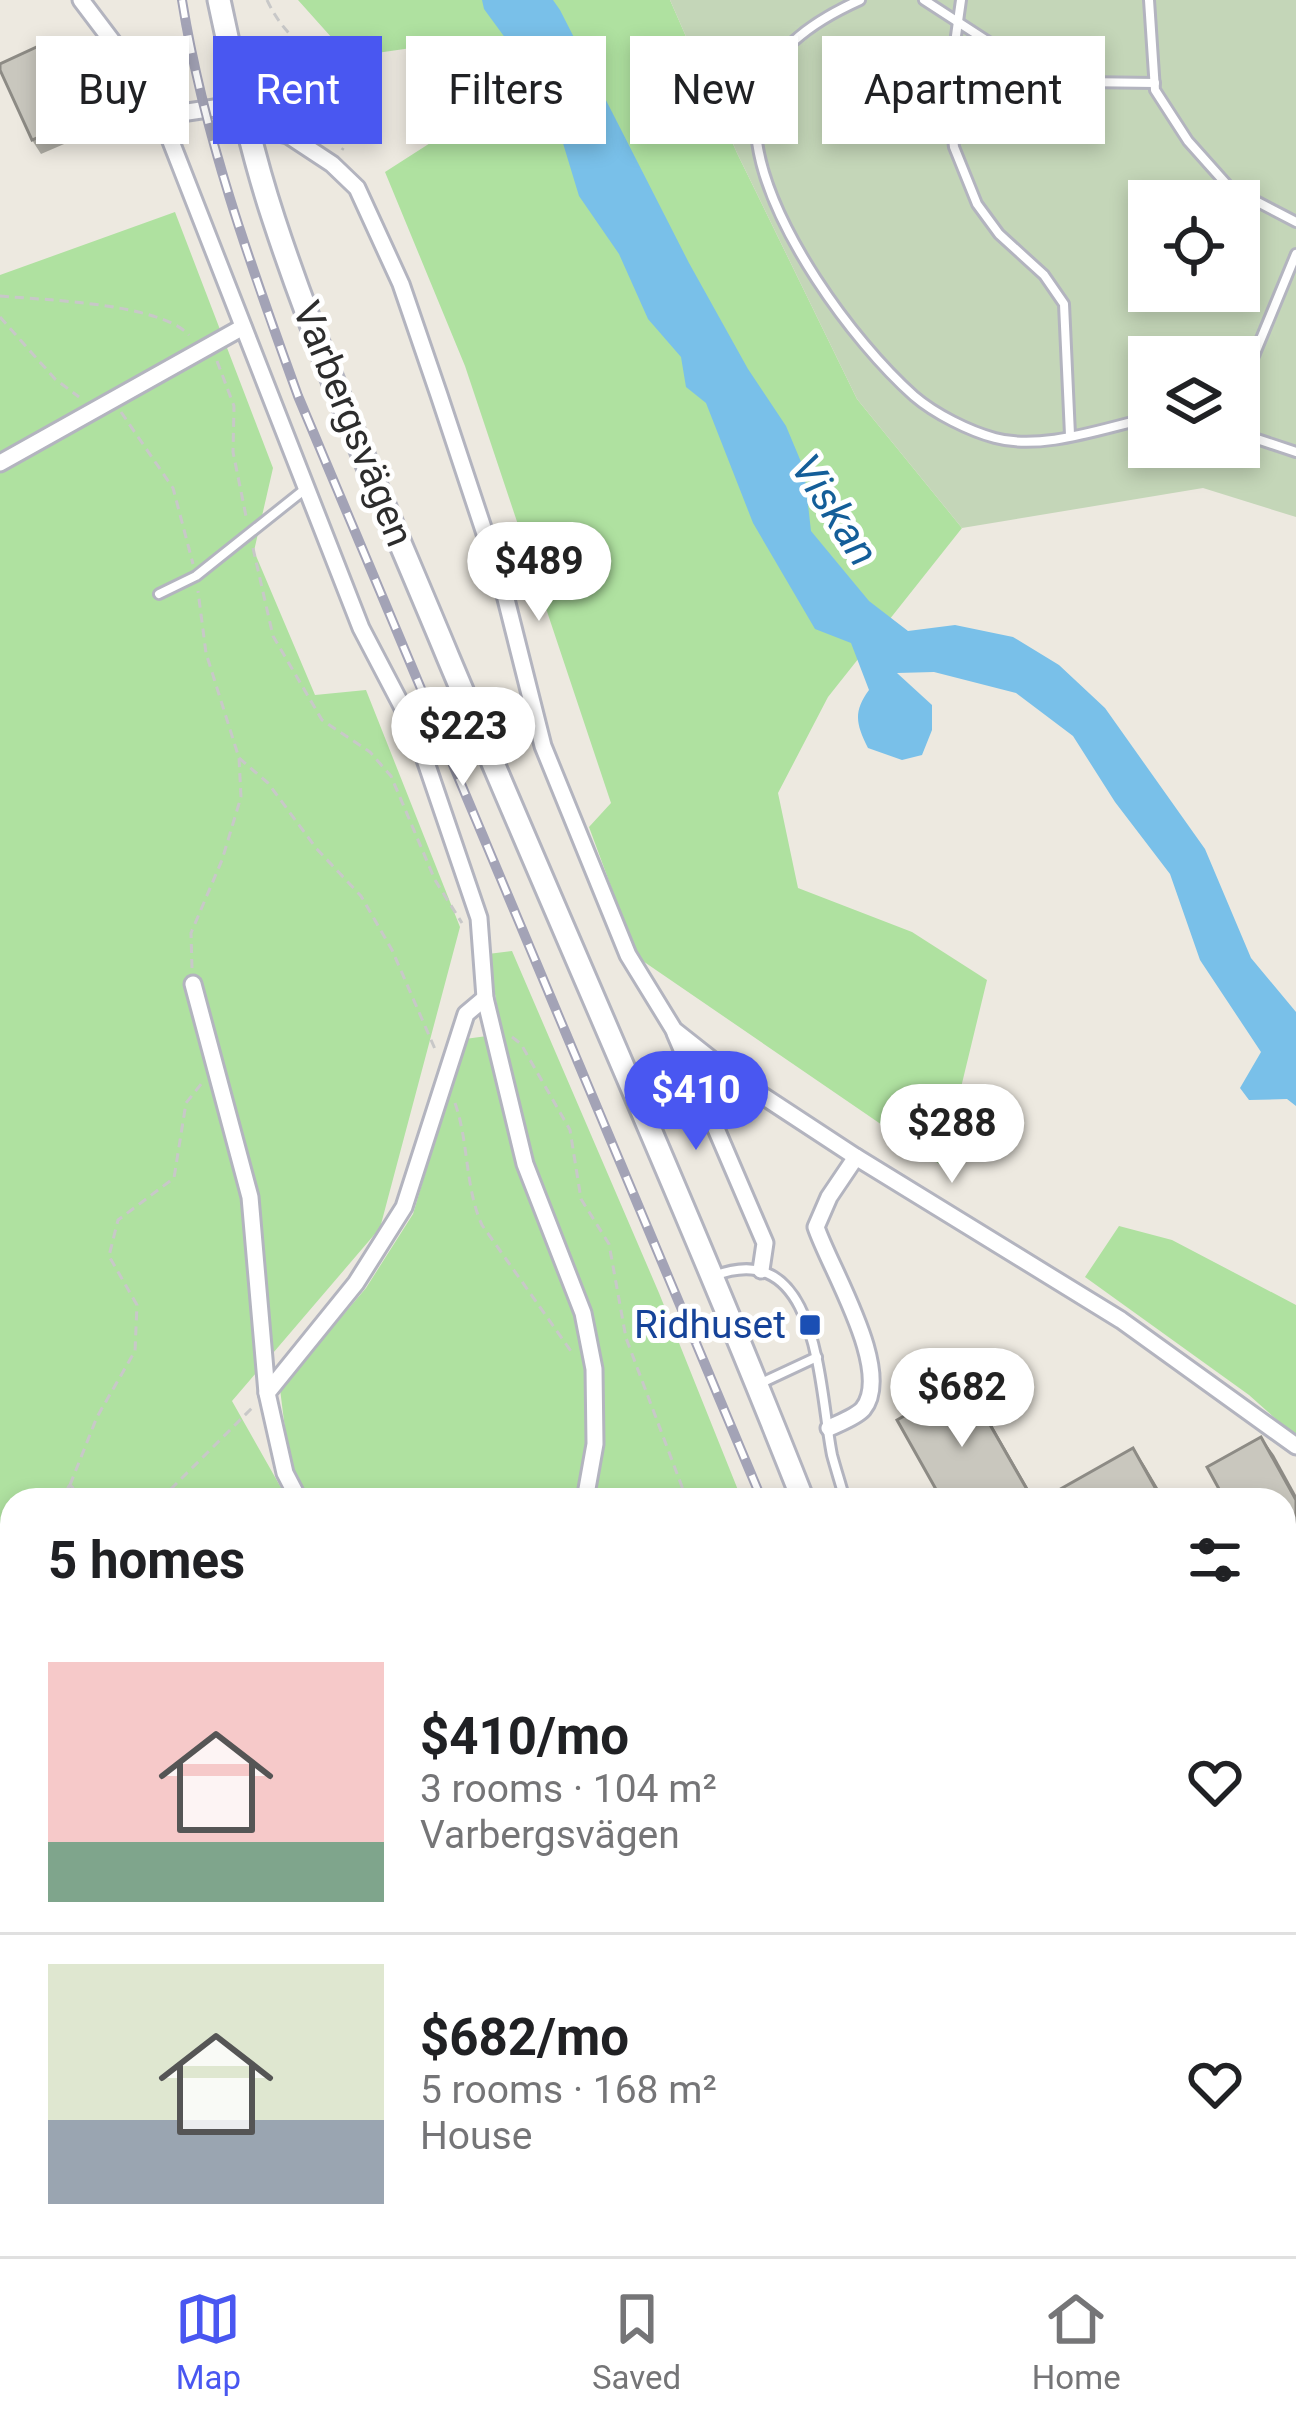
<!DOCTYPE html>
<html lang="en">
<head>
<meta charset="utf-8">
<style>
  :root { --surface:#fff; --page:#f6f6f6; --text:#202124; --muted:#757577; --line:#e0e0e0; --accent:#4957f1 }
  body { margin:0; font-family:Roboto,sans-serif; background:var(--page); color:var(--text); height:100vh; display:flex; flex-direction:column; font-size:45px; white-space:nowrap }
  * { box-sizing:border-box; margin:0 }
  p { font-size:39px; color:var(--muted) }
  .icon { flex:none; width:66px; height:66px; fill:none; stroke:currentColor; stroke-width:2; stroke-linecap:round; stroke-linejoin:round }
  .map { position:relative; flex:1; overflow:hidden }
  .panel { position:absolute; left:0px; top:1488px; width:1296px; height:768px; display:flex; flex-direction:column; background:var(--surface); border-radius:36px 36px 0 0; box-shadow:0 6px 18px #0003 }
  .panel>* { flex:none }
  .top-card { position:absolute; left:36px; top:36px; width:1224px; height:108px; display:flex; gap:24px }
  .controls { position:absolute; left:1128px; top:180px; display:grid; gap:24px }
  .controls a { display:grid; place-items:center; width:132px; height:132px; border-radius:0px; background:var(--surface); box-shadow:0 6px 18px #0003; font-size:60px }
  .price { position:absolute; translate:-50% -102px; padding:0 27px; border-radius:42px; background:#fff; color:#222; font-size:39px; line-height:78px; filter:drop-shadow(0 3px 6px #0008) }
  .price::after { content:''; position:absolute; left:50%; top:72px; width:36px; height:27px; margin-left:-18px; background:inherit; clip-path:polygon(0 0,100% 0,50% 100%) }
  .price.on { background:var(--accent); color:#fff }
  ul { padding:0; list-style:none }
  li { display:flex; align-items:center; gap:36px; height:300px; padding:0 48px }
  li+li { border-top:3px solid var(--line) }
  li span { display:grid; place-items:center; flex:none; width:336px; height:240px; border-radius:0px; color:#555 }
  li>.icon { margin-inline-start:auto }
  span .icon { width:144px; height:144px; fill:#fffc; stroke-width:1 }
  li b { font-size:51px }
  h2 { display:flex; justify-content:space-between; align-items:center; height:144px; padding:0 48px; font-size:51px }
  .tag { padding:0 42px; border-radius:0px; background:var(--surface); box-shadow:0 6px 18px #0003; font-size:42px; line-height:108px }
  .tag.on { background:var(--accent); color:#fff }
  .menu { display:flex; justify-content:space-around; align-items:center; height:168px; border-top:3px solid var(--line); background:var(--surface); font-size:33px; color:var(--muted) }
  .menu a { display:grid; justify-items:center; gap:6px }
  .menu .on { color:var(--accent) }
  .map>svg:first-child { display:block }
  .green { fill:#afe1a0 }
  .cemetery { fill:#c4d6b8; fill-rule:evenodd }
  .water { fill:#79c0e9 }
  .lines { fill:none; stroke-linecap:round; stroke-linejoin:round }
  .lane-casing { stroke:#b3b4bf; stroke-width:14 }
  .street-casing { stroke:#b3b4bf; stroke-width:21 }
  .secondary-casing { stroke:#b3b4bf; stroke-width:27 }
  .primary-casing { stroke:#c8c8c8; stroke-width:30 }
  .path { stroke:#c8c8c8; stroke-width:3; stroke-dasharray:9 6; stroke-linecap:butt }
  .lane { stroke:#fff; stroke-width:8 }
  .street { stroke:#fff; stroke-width:15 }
  .secondary { stroke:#fff; stroke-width:21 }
  .primary { stroke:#ead968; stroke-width:24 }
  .rail-casing { stroke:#a3a3b6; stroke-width:10 }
  .rail { stroke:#fff; stroke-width:6; stroke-dasharray:18; stroke-linecap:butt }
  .wall { fill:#adaba3 }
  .shaded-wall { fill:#8d8b85 }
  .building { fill:#c9c7be; stroke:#8d8b85; stroke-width:3 }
  .transit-dot { fill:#1a4fb4; stroke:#fff; stroke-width:4.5 }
  .labels { text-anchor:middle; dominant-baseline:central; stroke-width:10; stroke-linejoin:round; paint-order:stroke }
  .street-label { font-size:39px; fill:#2d2d2d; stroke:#fff }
  .transit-label { font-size:39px; fill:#164399; stroke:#fff; text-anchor:end }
  .water-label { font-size:42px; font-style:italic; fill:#145e99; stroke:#fff }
</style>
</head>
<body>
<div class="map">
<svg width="1296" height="2256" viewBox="0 0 1296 2256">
  <rect width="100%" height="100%" fill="#ede9e0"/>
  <g class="green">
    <path d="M298 0H670L737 153 857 399 962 528 828 697 778 793 798 888 912 932 987 980 942 1166 637 957 589 827 611 803 465 366 385 172 491 104 446 43 349 57Z"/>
    <path d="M175 212 273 468 254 551 315 695 366 690 460 927 380 1228 232 1401 288 1500H12V2244H1036L1042 2256H0V275Z"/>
    <path d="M512 951 659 1293 742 1500H308L290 1469 280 1389 366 1288 413 1214 465 1039 502 1034 488 954Z"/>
    <path d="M1119 1226 1172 1240 1296 1305V1437L1249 1395 1085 1277Z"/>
    <path d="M1296 1787V1930L1284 1936V1793Z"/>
  </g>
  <path class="cemetery" d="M670 0H1296V517L1203 488 962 528 857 399 737 153ZM1149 201H1239V291H1149ZM1149 357H1239V447H1149Z"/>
  <path class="water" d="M482 0H553L560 10 689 263 748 369 786 426 804 469 811 531 869 601 908 631 955 625 1013 637 1059 665 1105 708 1205 849 1251 958 1296 1012V1106L1287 1099 1249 1100 1240 1088 1261 1052 1200 960 1170 874 1115 802 1073 736 1016 693 934 672 897 673 932 705V730L922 755 902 760 868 748C856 724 853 712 869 690L851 643 815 629 753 523 706 403 686 387 681 357 648 319 619 254 579 196 562 140 520 58 484 9Z"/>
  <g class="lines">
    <g class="lane-casing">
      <g id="lane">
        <path d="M860 0C811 22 769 51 754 106 751 117 755 130 757 142 769 225 851 340 914 396 935 414 969 431 995 438 1042 451 1103 428 1149 418"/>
        <path d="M924 0 1038 74 1082 82 1155 83"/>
        <path d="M961 0 948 93 954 147 977 204 999 234 1044 275 1064 304 1070 435"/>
        <path d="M1149 0 1155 90 1188 141 1229 187 1296 222"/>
        <path d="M1239 392 1296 254"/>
        <path d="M1239 433 1296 452"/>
        <path d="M159 594 196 576 304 490"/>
        <path d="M714 1276C820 1235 819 1391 832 1455 836 1470 841 1485 845 1500"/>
        <path d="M757 1385 817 1357"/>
      </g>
    </g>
    <g class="street-casing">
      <g id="street">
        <path d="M81 0 143 82 161 116 241 104"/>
        <path d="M161 116 361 628 416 733 479 918 485 998 525 1164 583 1313 594 1369 595 1444 585 1500"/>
        <path d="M249 134 274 132 288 135 332 164 357 188 401 284 439 395 504 591 543 746 628 955 674 1030 731 1075 856 1157"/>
        <path d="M0 463 243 327"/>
        <path d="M193 984 250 1197 267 1393"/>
        <path d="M675 1033 765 1243 761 1270"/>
        <path d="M829 1428C839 1423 856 1417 863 1409 894 1371 829 1267 816 1227L829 1197 856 1157 1121 1320 1296 1446"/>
        <path d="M299 1500 285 1473 267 1393 356 1283 404 1207 466 1014 485 998"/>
        <path d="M0 1665 12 1653"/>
        <path d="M464 2256 466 2244"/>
      </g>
    </g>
    <g class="secondary-casing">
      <g id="secondary">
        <path d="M219 0C235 74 250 148 274 220 323 369 388 512 448 657 566 938 691 1216 803 1500"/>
        <path d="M1232 2244 1239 2256"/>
      </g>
    </g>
    <g class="primary-casing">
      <g id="primary">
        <path d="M1284 2011 1296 2006"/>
        <path d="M1284 2036 1296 2029"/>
      </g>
    </g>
    <g class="path">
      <path d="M267 0C294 59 346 59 353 134L342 150"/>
      <path d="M0 296C44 300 159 303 189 335"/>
      <path d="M0 317 55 379 79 397"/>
      <path d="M217 361 234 406 233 452 247 521"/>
      <path d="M121 412 173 488 193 564"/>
      <path d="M253 548 273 636 322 720 370 752 391 776 435 880 462 923"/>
      <path d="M239 758 268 783 316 848 361 896 392 950 435 1049"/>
      <path d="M192 968 191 933 222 860 241 797 239 758 206 653 198 591"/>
      <path d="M512 1037 521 1044 570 1130 581 1199 609 1244 626 1338 687 1500"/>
      <path d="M455 1103C469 1143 465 1188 482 1225L573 1354"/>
      <path d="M70 1485 97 1417 135 1351 137 1305 109 1256 118 1220 174 1178 186 1103 202 1083"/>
      <path d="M58 1500 70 1485 86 1500"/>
      <path d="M160 1500 252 1408"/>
      <path d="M0 1536 12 1535"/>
      <path d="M1284 1651 1296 1645"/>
      <path d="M1284 1777 1296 1770"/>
      <path d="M1284 1958 1296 1952"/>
      <path d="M562 2244 564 2256"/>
      <path d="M1052 2244 1056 2256"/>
      <path d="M1092 2244 1104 2256"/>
      <path d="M988 2256 994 2244"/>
    </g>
    <use href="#lane" class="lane"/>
    <use href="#street" class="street"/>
    <use href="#secondary" class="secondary"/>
    <use href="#primary" class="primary"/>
    <g class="rail-casing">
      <g id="rail">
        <path d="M182 0C204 137 251 266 298 396L762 1500"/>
        <path d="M1156 2244 1165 2256"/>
      </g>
    </g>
    <use href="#rail" class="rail"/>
  </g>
  <g class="wall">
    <path d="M41 45 51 59 85 135 41 154 32 140Z"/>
    <path d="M1133 1448 1165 1500H1041Z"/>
    <path d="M1296 1674V1759L1284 1766V1681Z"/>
  </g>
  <g class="shaded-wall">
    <path d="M41 45 51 59 85 135 75 121Z"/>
    <path d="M330 120 333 124 327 133 324 129Z"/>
    <path d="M965 1381 977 1399 1035 1500H1033Z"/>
    <path d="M1261 1437 1274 1455 1296 1495V1500Z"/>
    <path d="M1133 1448 1145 1466 1165 1500 1157 1491Z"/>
  </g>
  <g class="building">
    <path d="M41 45 75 121 32 140 0 70V64Z"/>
    <path d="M312 107 330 120 324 129 306 116Z"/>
    <path d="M965 1381 1033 1500H942L897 1420Z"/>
    <path d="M1261 1437 1296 1500V1628L1284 1607V1500H1225L1207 1467Z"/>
    <path d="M1133 1448 1157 1491 1142 1500H1041Z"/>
    <path d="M1296 1674V1733L1284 1740V1681Z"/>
  </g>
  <rect class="transit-dot" x="798" y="1313" width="24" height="24" rx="6"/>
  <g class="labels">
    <g class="street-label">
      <text transform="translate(353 424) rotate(68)">Varbergsvägen</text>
    </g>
    <g class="transit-label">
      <text x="786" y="1325">Ridhuset</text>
    </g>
    <g class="water-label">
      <text transform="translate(835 510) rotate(57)">Viskan</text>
    </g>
  </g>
</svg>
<div class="controls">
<a><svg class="icon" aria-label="locate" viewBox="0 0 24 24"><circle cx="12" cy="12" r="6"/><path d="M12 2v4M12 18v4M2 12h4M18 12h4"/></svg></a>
<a><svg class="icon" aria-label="layers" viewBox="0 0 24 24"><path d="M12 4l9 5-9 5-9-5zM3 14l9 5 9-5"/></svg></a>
</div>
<b class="price" style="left:539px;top:624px">$489</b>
<b class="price" style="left:463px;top:789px">$223</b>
<b class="price on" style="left:696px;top:1153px">$410</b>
<b class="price" style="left:952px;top:1186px">$288</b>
<b class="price" style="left:962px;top:1450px">$682</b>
<div class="top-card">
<a class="tag">Buy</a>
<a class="tag on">Rent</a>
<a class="tag">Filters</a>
<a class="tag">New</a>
<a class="tag">Apartment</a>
</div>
<section class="panel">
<h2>5 homes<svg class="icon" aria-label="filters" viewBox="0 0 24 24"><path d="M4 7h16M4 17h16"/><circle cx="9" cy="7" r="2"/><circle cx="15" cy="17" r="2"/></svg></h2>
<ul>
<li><span style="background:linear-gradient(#f6c9c9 75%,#7fa58c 0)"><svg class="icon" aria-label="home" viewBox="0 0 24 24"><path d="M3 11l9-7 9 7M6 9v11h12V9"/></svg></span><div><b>$410/mo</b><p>3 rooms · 104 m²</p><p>Varbergsvägen</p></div><svg class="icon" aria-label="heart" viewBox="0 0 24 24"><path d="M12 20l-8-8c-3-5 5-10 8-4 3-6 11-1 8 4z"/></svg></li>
<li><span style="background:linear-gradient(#dfe7d0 65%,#9aa5b1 0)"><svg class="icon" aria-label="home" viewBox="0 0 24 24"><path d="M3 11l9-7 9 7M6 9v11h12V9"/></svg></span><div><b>$682/mo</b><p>5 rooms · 168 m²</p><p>House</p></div><svg class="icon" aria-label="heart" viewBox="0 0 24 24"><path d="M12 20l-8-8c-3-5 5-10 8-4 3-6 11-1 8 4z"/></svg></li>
</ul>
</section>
</div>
<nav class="menu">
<a class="on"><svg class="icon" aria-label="map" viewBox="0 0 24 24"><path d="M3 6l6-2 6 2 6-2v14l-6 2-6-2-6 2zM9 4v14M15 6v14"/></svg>Map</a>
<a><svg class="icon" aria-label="saved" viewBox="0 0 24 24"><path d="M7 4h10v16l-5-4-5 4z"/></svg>Saved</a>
<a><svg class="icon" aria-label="home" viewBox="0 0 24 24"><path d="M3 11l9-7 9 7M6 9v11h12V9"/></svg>Home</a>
</nav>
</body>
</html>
